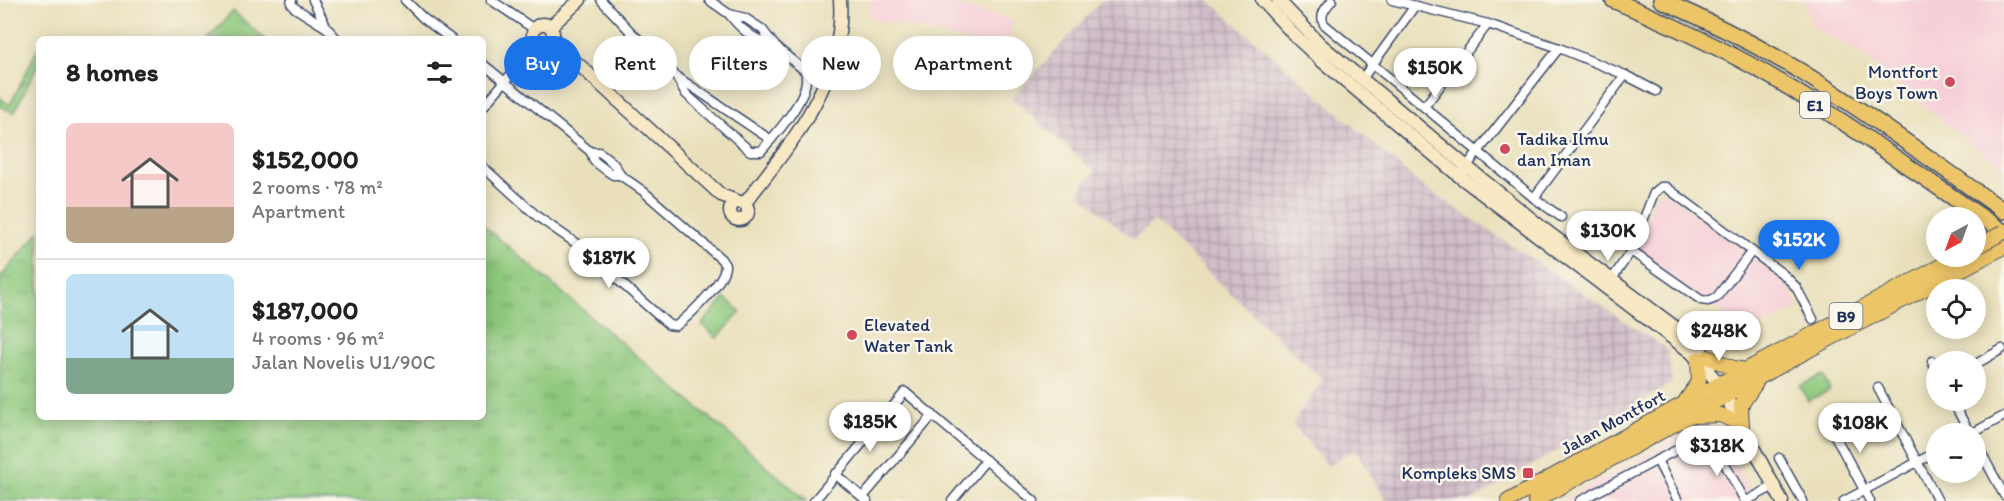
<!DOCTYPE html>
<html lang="en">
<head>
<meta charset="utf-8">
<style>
  :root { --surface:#fff; --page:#f2f2f2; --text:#222; --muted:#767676; --line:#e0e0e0; --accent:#1a73e8 }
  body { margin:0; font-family:Itim,sans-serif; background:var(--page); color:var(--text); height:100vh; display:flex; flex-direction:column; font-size:22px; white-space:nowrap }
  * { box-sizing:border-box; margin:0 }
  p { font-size:20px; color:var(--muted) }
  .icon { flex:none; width:33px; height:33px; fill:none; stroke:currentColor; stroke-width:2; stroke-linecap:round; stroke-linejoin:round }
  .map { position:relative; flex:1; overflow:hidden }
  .side { position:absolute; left:36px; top:36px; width:450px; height:384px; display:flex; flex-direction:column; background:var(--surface); border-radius:9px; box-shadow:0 3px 15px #0003 }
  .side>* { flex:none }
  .hud { position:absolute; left:504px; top:36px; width:570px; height:54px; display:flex; gap:12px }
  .needle { width:39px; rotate:221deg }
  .tools { position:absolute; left:1926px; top:207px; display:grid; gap:12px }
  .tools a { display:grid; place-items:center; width:60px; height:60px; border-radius:50%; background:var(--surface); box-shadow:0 3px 15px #0003; font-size:30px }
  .price { position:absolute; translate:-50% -51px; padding:0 14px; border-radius:21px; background:#fff; color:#222; font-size:20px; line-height:39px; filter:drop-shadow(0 2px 3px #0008) }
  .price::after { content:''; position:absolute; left:50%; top:36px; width:18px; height:14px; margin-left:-9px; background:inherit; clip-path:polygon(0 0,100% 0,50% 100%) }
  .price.selected { background:var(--accent); color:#fff }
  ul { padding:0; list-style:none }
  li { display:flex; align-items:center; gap:18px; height:150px; padding:0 30px }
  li+li { border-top:2px solid var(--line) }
  li span { display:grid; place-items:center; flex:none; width:168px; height:120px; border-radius:9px; color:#555 }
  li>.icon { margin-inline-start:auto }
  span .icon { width:72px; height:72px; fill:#fffc; stroke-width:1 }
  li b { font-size:26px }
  h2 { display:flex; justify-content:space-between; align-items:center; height:72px; padding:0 30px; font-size:26px }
  .pill { padding:0 21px; border-radius:27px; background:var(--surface); box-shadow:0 3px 15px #0003; font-size:21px; line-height:54px }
  .pill.selected { background:var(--accent); color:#fff }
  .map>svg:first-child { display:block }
  .built { fill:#f6cfd7 }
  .industrial { fill:url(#industrial-grid) }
  .grass { fill:url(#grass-tufts); stroke:#547c6d; stroke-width:1.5 }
  .park { fill:#8dc87c; stroke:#547c6d; stroke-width:1.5 }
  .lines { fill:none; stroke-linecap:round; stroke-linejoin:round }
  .street-casing { stroke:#3a4a6c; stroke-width:11 }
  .secondary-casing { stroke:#3a4a6c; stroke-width:15 }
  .primary-casing { stroke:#3a4a6c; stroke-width:16 }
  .highway-casing { stroke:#3a4a6c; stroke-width:18 }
  .street { stroke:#fff; stroke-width:8 }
  .secondary { stroke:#f8e8c3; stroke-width:12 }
  .primary { stroke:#edc569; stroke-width:14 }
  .highway { stroke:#edc569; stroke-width:15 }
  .primary-bridge-casing { stroke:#3a4a6c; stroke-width:16; stroke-linecap:butt }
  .primary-bridge { stroke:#edc569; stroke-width:14 }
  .poi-dot { fill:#d1495b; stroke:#fbf7ec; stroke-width:2 }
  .labels { text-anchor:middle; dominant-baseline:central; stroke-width:5; stroke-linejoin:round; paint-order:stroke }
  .shield { fill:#fbf7ec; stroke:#5e6b89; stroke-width:1.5 }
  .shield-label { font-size:16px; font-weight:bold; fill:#1b2f5e }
  .poi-label { font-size:18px; fill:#1b2f5e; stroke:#fbf7ec; text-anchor:end }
  .street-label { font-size:18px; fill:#1b2f5e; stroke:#fbf7ec }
</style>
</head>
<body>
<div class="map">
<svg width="2004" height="501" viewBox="0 0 2004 501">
  <defs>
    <pattern id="industrial-grid" width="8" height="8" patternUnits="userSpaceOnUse" patternTransform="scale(1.5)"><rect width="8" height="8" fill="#d1bdc9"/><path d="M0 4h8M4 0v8" fill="none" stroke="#a99aa6"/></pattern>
    <pattern id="grass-tufts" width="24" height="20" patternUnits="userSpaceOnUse" patternTransform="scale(1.5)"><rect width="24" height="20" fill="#8dc87c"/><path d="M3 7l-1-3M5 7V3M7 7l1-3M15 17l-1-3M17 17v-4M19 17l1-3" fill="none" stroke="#72a369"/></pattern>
  </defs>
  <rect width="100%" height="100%" fill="#fbf7ec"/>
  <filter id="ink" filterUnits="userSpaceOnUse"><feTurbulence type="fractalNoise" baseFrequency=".0167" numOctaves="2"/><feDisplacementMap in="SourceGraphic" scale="12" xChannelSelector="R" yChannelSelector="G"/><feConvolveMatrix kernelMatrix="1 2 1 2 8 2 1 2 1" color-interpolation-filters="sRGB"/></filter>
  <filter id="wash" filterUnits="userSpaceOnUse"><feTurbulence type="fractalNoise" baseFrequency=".008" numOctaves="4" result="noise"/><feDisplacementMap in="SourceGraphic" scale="24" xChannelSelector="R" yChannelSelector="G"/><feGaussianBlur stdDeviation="1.35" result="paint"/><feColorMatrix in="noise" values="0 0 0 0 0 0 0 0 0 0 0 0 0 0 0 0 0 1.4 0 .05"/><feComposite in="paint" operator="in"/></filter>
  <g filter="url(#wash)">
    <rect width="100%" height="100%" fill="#e9e0bb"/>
    <g class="built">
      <path d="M871 0H933L1013 20 1006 51 867 17Z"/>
      <path d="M1804 0H2004V169L1930 111 1861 53 1813 27Z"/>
      <path d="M1661 191H1665L1787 284 1799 308 1742 337 1731 319 1635 251 1655 197Z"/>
      <path d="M1710 419 1756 501H1562Z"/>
    </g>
    <path class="industrial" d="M1102 0H1208L1421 185 1668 350 1672 383 1471 501H1386L1355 449 1328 466 1292 424 1323 380 1154 221 1133 240 1078 192 1095 172 1012 98Z"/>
    <g class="grass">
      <path d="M233 11 265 39H208Z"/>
      <path d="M39 46V62L14 113 0 106V98L10 105Z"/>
      <path d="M483 225 807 501H0V278L39 232V417H483Z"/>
    </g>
    <g class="park">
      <path d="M725 298 741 312 717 338 702 324Z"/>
      <path d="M1823 375 1830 390 1808 401 1800 386Z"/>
    </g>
  </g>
  <g filter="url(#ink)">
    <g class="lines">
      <g class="street-casing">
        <g id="street">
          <path d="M292 0 291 3 295 8 327 28"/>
          <path d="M313 0 327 28 337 39"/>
          <path d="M405 0 423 18 451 39"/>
          <path d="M491 0 534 29"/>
          <path d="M601 0 630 31 676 76 771 140"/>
          <path d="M1332 0C1326 8 1319 14 1324 24L1534 198 1561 217"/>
          <path d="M1392 0 1488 24 1559 48 1625 75 1656 91"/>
          <path d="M729 14C741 30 755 41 774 45"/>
          <path d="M525 56 533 36"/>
          <path d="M483 64 591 152 594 161 607 171 613 175H620L643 191 721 259 725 265C726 281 689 316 676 326L669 325 577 244 538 217 483 167"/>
          <path d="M676 76 686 94 750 151H761C776 134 813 94 805 71L775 46 762 29 745 18 729 14 709 0"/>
          <path d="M1362 79 1414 7"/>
          <path d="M483 107 524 59 544 44"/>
          <path d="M1424 107 1488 24"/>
          <path d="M591 152H599C608 158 616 164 620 175"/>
          <path d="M1463 171 1559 48"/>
          <path d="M1534 198 1625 75"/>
          <path d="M1631 251 1701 300 1708 301 1716 298 1752 251"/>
          <path d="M1610 282 1631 251 1654 193 1661 187H1666L1784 275 1796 287 1813 319"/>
          <path d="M1932 361 1936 371"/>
          <path d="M1976 364 2002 349"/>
          <path d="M1878 388 1938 501"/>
          <path d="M1952 400 1970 434"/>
          <path d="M1826 419 1870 501"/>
          <path d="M1971 434 2004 416"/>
          <path d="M1976 443 2004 495"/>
          <path d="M1779 458 1803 501"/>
          <path d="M1657 460 1678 501"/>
          <path d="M835 474 867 501"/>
          <path d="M863 497 933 415"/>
          <path d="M814 501 905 392 1034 501"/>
          <path d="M952 501 986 460"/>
          <path d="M1580 501 1699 438 1706 436 1712 440 1745 501"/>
          <path d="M1746 501 1774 486"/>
          <path d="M1844 501 1936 452"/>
        </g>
      </g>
      <g class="secondary-casing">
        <g id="secondary">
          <path d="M1262 0 1297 38 1323 62 1459 176 1692 353 1719 384 1782 501"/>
          <path d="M1278 0 1320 44 1467 167 1545 230 1687 336 1712 363"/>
          <circle cx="543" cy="34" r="10"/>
          <path d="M551 26 580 0"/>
          <path d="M552 40 721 195 737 201"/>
          <circle cx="739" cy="211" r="9"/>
          <path d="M745 203C790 145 846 79 840 0"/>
        </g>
      </g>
      <g class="primary-casing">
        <g id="primary">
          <path d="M1708 357 1733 368 1745 370"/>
          <path d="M1686 400 1699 382 1698 359"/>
          <path d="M1695 416 1721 415 1742 426"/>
          <path d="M1742 426 1741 405 1756 383"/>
          <path d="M1508 501 1719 384 1959 256"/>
          <path d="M1535 501 1822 343 2004 247"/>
        </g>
      </g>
      <g class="highway-casing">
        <g id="highway">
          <path d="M1613 0C1665 22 1716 45 1765 73 1847 121 1924 179 2004 232"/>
          <path d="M1661 0C1709 21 1755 44 1800 71 1870 114 1936 164 2004 211"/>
        </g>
      </g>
      <use href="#street" class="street"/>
      <use href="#secondary" class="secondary"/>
      <use href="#primary" class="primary"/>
      <use href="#highway" class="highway"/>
      <g class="primary-bridge-casing">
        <path id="primary-bridge" d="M1976 247 2004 232"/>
      </g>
      <use href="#primary-bridge" class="primary-bridge"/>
    </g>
  </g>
  <g class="poi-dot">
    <circle cx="1950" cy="82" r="6"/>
    <circle cx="1505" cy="149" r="6"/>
    <circle cx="852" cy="335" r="6"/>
    <rect x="1522" y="467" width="12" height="12" rx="3"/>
  </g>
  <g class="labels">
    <g class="shield">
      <rect x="1800" y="92" width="30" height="26" rx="4.5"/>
      <rect x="1829.5" y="303" width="33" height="26" rx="4.5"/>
    </g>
    <g class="shield-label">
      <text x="1815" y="105">E1</text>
      <text x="1846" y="316">B9</text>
    </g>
    <g class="poi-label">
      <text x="1938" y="72">Montfort<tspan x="1938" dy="21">Boys Town</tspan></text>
      <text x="1517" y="139" text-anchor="start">Tadika Ilmu<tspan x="1517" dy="21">dan Iman</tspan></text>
      <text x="864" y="325" text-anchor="start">Elevated<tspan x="864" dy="21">Water Tank</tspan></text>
      <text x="1516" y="473">Kompleks SMS</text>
    </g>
    <g class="street-label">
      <text transform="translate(1613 422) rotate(-29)">Jalan Montfort</text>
    </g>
  </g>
</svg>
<div class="tools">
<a><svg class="needle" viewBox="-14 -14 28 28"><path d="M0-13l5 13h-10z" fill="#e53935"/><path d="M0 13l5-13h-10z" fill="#767676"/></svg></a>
<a><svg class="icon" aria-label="locate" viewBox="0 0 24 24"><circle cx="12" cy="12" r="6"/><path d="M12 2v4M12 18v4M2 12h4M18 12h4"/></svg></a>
<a>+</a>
<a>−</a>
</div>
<b class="price" style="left:1435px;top:99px">$150K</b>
<b class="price" style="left:1608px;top:262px">$130K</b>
<b class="price selected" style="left:1799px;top:271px">$152K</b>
<b class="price" style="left:609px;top:289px">$187K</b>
<b class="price" style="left:1719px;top:362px">$248K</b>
<b class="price" style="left:870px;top:453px">$185K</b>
<b class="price" style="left:1860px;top:454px">$108K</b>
<b class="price" style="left:1717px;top:477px">$318K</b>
<div class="hud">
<a class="pill selected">Buy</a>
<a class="pill">Rent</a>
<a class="pill">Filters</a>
<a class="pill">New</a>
<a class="pill">Apartment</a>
</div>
<section class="side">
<h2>8 homes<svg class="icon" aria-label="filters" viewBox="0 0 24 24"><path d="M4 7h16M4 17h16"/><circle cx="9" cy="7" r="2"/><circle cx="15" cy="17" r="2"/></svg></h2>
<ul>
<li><span style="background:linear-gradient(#f6c9c9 70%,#b9a48a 0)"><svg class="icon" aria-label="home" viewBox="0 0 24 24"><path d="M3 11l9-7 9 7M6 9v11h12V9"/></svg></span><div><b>$152,000</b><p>2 rooms · 78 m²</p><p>Apartment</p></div></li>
<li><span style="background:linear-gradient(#bfe0f5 70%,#7fa58c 0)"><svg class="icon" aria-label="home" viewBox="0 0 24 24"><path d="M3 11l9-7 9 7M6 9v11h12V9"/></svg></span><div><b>$187,000</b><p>4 rooms · 96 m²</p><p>Jalan Novelis U1/90C</p></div></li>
</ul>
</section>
</div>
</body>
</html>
